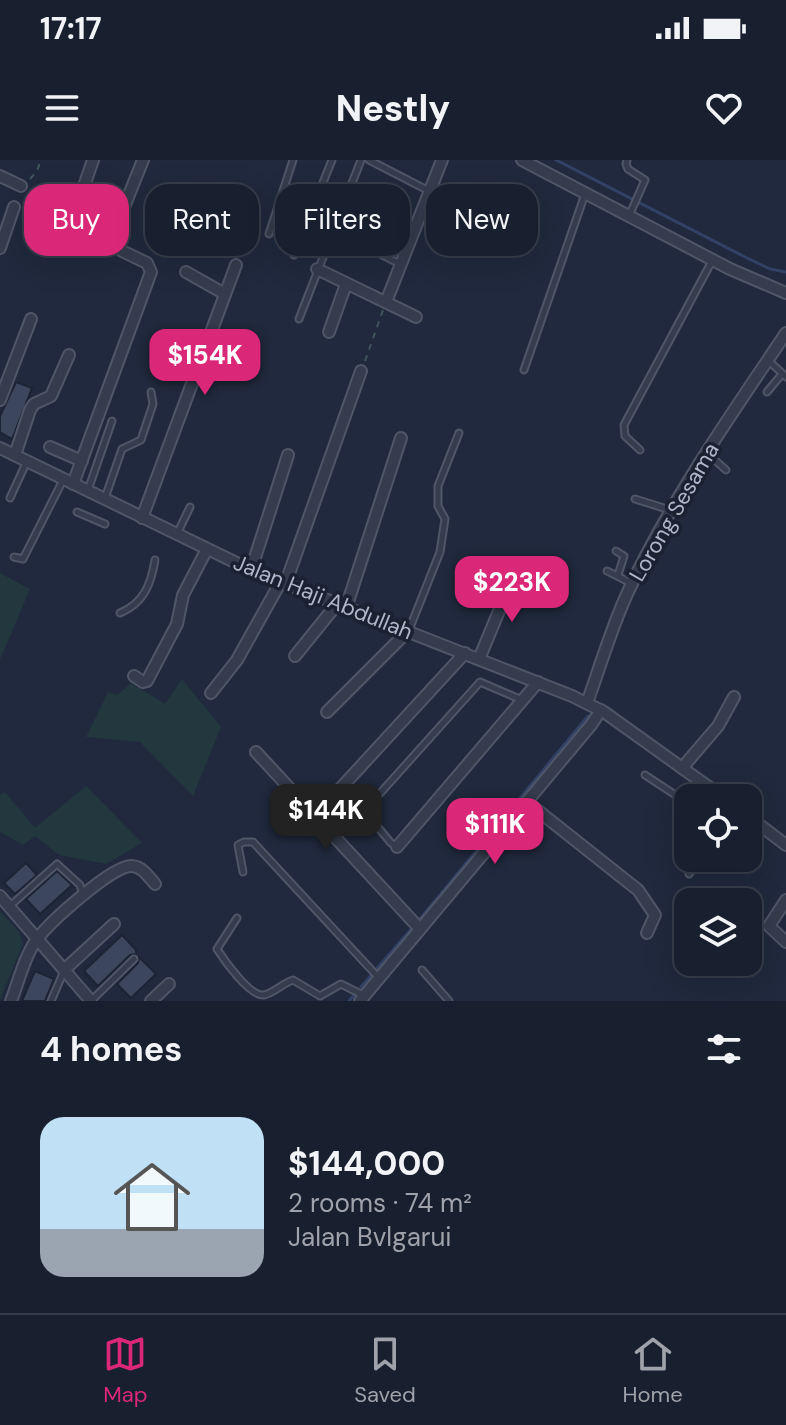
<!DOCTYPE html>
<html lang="en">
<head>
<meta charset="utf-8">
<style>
  :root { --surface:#181f2e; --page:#212736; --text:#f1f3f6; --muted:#9fa2aa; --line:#363d4a; --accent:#db2777 }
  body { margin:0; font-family:"DM Sans",sans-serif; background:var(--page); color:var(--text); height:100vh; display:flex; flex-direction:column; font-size:30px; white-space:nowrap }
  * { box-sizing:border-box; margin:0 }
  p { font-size:26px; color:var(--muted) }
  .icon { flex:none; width:44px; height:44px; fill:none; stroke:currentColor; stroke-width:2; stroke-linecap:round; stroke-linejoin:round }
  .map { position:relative; height:841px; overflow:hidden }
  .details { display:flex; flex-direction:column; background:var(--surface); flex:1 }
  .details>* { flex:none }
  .guide { position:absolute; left:24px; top:24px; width:738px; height:72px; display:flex; gap:16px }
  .buttons { position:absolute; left:674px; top:624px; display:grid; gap:16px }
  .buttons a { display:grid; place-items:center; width:88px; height:88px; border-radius:16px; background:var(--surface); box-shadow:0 8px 32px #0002,0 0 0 2px var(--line); font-size:40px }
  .price { position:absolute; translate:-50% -68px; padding:0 18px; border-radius:16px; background:var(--accent); color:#fff; font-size:26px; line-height:52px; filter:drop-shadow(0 2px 4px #0008) }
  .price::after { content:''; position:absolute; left:50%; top:48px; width:24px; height:18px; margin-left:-12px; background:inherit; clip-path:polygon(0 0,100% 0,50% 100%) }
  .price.active { background:#222; color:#fff }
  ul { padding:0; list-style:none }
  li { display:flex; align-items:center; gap:24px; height:200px; padding:0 40px }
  li span { display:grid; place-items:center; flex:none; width:224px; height:160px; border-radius:24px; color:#555 }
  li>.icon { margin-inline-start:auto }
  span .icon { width:96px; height:96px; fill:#fffc; stroke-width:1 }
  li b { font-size:34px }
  h2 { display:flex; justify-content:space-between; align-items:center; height:96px; padding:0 40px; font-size:34px }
  .chip { padding:0 28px; border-radius:24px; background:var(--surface); box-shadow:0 8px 32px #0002,0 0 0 2px var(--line); font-size:28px; line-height:72px }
  .chip.active { background:var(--accent); color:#fff }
  .status { display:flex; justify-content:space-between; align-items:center; height:56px; padding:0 40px; background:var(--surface); direction:ltr }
  .status svg { height:22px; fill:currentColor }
  header { display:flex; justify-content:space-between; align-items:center; height:104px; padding:0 40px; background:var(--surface); font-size:36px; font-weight:800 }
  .tab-bar { display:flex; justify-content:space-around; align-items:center; height:112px; border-top:2px solid var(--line); background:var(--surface); font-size:22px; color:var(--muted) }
  .tab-bar a { display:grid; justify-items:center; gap:4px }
  .tab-bar .active { color:var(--accent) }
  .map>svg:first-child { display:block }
  .green { fill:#22383e }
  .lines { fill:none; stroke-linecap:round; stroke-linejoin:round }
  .stream { stroke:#324266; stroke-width:3 }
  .building { fill:#3c475d; stroke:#1c2334; stroke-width:2 }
  .service-casing { stroke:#4f5668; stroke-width:9 }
  .minor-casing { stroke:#4f5668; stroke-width:14 }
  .path { stroke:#40555b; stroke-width:2; stroke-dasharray:6 6; stroke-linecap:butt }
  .service { stroke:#343c4d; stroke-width:5 }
  .minor { stroke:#343c4d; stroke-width:10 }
  .labels { text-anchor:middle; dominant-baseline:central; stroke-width:7; stroke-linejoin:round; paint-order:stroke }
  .street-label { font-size:22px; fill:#afb6c9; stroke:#1a2131 }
</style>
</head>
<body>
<div class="status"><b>17:17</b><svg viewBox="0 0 49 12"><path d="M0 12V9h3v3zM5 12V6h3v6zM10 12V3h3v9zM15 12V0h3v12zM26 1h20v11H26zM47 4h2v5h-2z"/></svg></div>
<header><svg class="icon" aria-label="menu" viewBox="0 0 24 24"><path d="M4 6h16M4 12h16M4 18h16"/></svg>Nestly<svg class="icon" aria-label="heart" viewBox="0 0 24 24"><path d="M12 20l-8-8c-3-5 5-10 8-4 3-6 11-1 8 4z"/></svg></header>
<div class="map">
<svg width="786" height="841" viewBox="0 0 786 841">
  <rect width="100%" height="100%" fill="#20293d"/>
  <g class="green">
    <path d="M0 413 30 429 0 500Z"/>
    <path d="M182 519 221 567 193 636 140 582 86 577 108 532 117 535 131 523 165 544Z"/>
    <path d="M86 626 142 683 106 704 59 695 35 676 23 685 0 672V635L5 632 35 668Z"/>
    <path d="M0 751 19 772 23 784 0 840Z"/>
  </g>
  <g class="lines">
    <g class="stream">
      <path d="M556 0 747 98 770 109 786 112"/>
      <path d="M420 759 588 556"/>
      <path d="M361 827 412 768"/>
      <path d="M349 841 355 834"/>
    </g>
  </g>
  <g class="building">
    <path d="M16 222 32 228 12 279 0 272V256Z"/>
    <path d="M26 703 37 715 15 734 4 723Z"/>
    <path d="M57 711 72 725 40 754 26 739Z"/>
    <path d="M122 775 136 790V794L130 795 98 826 84 811Z"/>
    <path d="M139 797 156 814 131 838 117 824 138 803Z"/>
    <path d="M35 811 54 819 45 841H22Z"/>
  </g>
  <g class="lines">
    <g class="service-casing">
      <g id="service">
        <path d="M369 0 429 31"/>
        <path d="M627 0 626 4 628 9 645 20 629 56"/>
        <path d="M333 70 400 104"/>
        <path d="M269 74 293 0"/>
        <path d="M294 95 332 0"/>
        <path d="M299 159 361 0"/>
        <path d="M769 201 786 217"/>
        <path d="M524 210 585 34"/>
        <path d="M767 232 782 214"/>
        <path d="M640 290 625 276 624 265 712 101"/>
        <path d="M707 293 726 310"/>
        <path d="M88 330 112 261"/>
        <path d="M10 338 27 301"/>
        <path d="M105 338 122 289 141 280 153 244 151 232"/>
        <path d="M635 339 670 350"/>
        <path d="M77 352 105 364"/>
        <path d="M177 374 190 347"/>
        <path d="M616 391 624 396 618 415"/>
        <path d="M14 397 23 399 63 320"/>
        <path d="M607 411 631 423"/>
        <path d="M120 453C144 443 151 424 155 400"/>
        <path d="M409 470 440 392 445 359 438 346V326L459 273"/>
        <path d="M645 615 683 640 700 621"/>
        <path d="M397 687 391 683 366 653V649L480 522 522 540"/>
        <path d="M243 712 238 685 244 682H253L378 817"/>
        <path d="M689 714 701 698"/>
        <path d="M10 746 57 704 80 725 83 735"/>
        <path d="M237 758 217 789C224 800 250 837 264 835 274 833 283 823 293 820L320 836 341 824 363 835"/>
        <path d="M422 810 449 841"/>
        <path d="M92 840 134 799"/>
        <path d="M51 841 64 811"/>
      </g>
    </g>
    <g class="minor-casing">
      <g id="minor">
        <path d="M522 0 730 109 786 133"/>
        <path d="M0 16 21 26"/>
        <path d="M84 26 93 0"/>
        <path d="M362 44 415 69"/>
        <path d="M116 67 143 0"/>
        <path d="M0 88 14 47"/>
        <path d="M317 109 416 157"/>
        <path d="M186 112 225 134"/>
        <path d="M386 142 442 0"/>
        <path d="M329 172 346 124"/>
        <path d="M0 240 31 159"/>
        <path d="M50 287 82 301"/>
        <path d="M0 288 251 410 572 536 604 552 724 638"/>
        <path d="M15 295 30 250 34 244 51 236 69 195"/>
        <path d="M73 324 151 112 147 103 122 91"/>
        <path d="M142 358 236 105"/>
        <path d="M251 410 288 295"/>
        <path d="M285 425 361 211"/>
        <path d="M346 448 401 278"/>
        <path d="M295 496 337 444"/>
        <path d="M479 499 514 415"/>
        <path d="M134 516 143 522 147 521 177 464 183 435 207 389"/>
        <path d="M211 533 237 500 280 423"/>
        <path d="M587 543C600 507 611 469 627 434 670 341 729 258 786 173"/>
        <path d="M327 552 408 471"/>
        <path d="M256 592 420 769"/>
        <path d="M682 608 718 566 734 537"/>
        <path d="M339 630 465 493"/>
        <path d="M527 642 638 730 655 755 647 773"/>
        <path d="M748 656 786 685"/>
        <path d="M397 687 538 522"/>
        <path d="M0 736 91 841"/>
        <path d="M786 740 769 766 786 782"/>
        <path d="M64 810 114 764"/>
        <path d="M11 841C18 823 26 792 38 778 51 761 112 706 131 706 142 706 149 717 155 724"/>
        <path d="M151 841 169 824"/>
        <path d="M360 841 591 565 601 550"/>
      </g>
    </g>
    <g class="path">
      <path d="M30 19 37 11 41 0"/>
      <path d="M365 201 383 150"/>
    </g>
    <use href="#service" class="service"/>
    <use href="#minor" class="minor"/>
  </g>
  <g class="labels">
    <g class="street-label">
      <text transform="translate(674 352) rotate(-60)">Lorong Sesama</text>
      <text transform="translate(323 437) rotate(22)">Jalan Haji Abdullah</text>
    </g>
  </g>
</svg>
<div class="buttons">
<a><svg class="icon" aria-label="locate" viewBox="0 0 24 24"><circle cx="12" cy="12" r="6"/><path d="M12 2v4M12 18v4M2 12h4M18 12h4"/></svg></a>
<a><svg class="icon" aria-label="layers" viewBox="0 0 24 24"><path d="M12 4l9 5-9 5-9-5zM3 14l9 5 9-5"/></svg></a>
</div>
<b class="price" style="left:205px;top:237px">$154K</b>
<b class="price" style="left:512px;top:464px">$223K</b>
<b class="price active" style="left:326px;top:692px">$144K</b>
<b class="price" style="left:495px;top:706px">$111K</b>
<div class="guide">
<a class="chip active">Buy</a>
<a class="chip">Rent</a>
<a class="chip">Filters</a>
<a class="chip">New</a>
</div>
</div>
<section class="details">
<h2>4 homes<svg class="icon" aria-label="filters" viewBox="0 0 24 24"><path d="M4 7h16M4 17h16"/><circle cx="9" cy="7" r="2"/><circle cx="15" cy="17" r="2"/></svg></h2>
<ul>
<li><span style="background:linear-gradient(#bfe0f5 70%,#9aa5b1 0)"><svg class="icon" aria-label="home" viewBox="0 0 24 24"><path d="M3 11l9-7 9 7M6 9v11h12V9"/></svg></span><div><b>$144,000</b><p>2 rooms · 74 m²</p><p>Jalan Bvlgarui</p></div></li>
</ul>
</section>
<nav class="tab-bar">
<a class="active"><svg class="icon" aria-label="map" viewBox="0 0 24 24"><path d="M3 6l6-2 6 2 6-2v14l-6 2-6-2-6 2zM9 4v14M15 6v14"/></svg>Map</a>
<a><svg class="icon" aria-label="saved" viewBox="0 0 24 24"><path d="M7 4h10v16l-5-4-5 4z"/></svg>Saved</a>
<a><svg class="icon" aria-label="home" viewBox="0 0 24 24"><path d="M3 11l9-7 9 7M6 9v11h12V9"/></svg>Home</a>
</nav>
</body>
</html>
